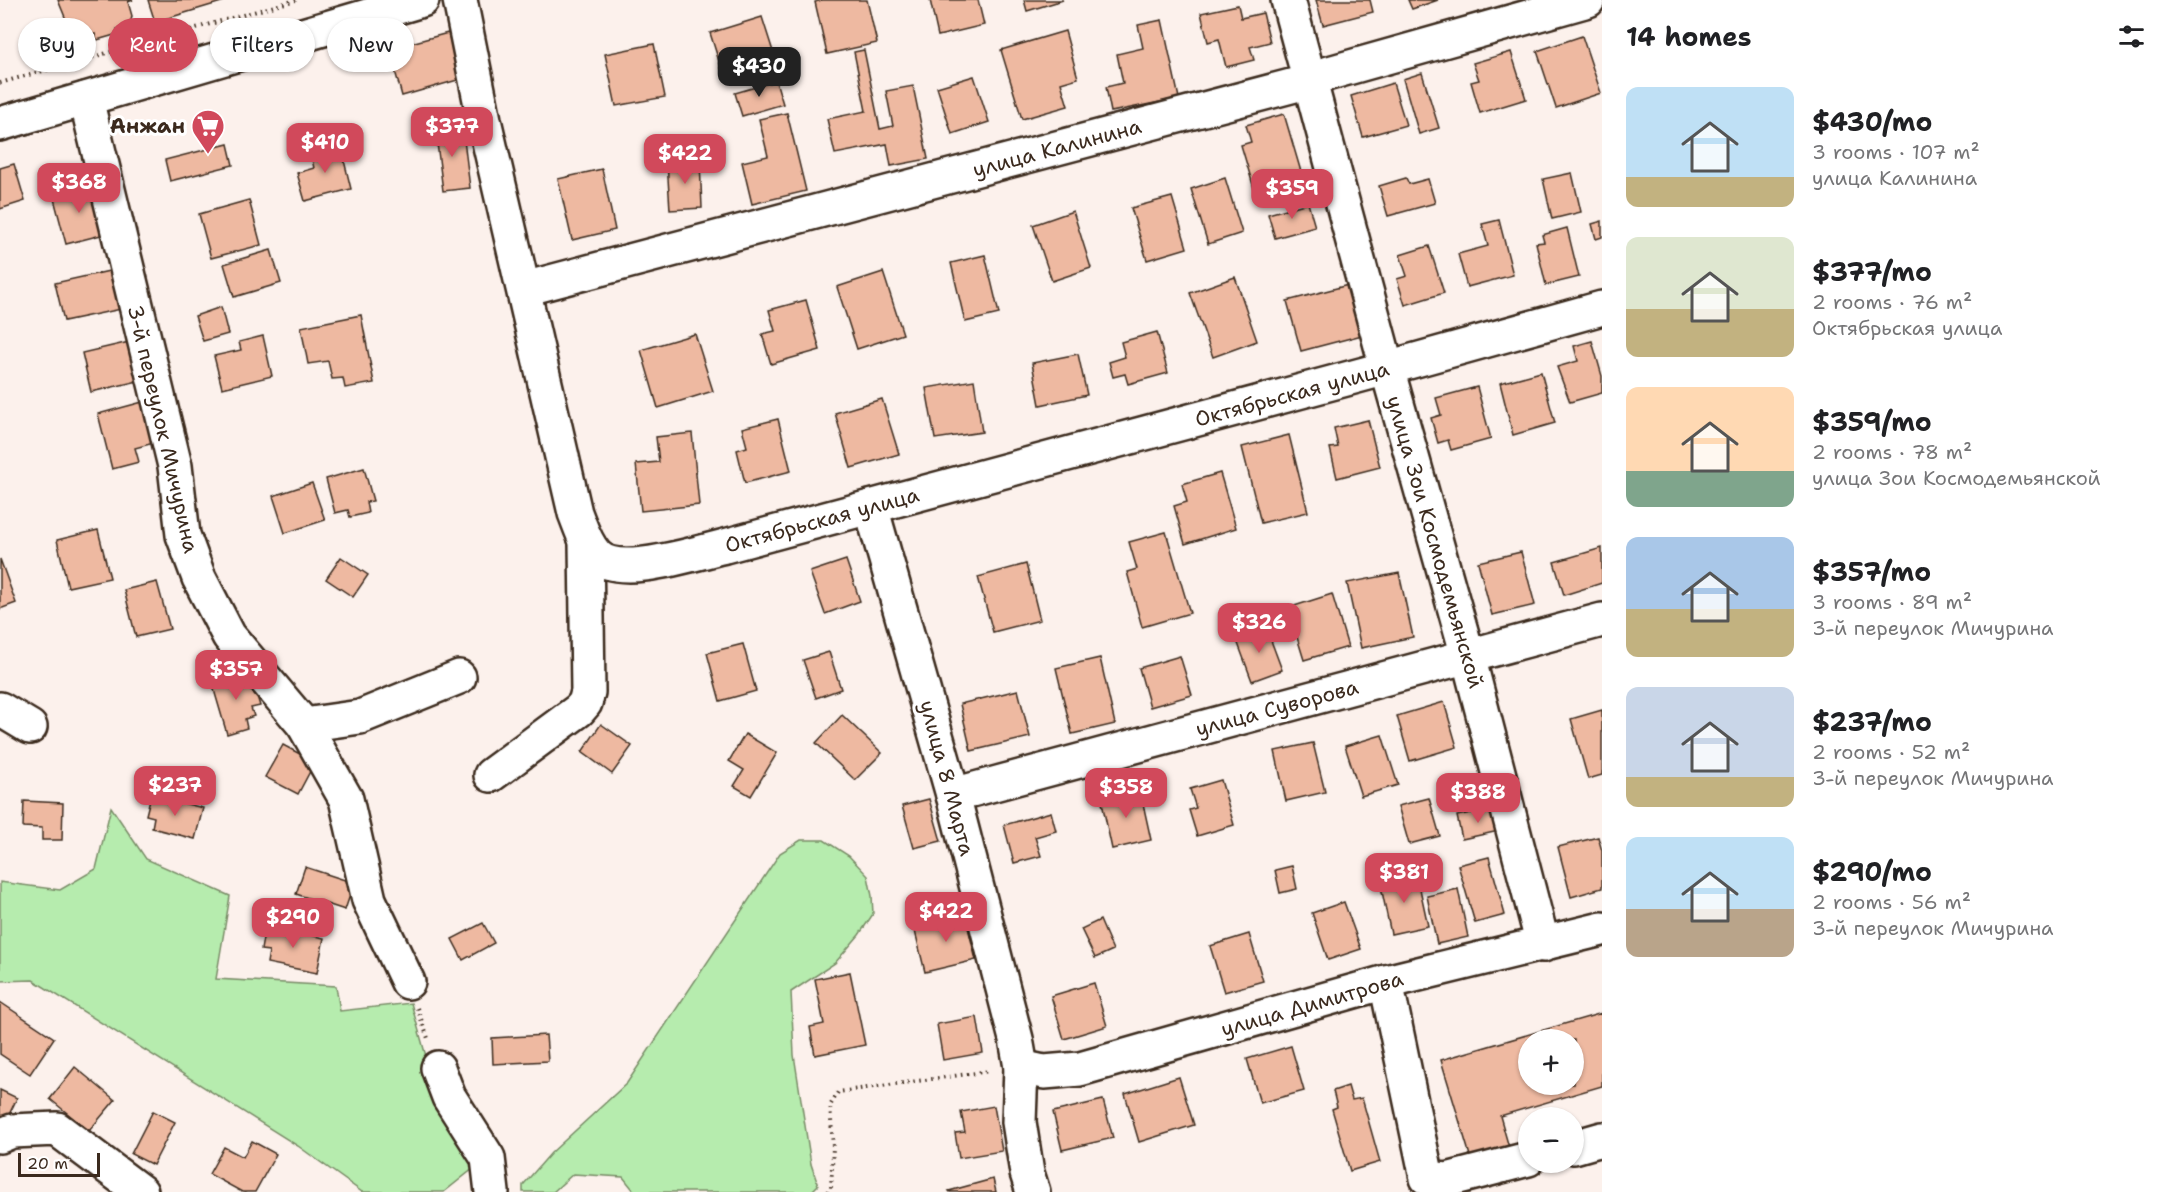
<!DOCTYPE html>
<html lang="en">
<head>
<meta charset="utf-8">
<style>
  :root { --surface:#fff; --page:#f6f6f6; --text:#202124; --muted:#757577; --accent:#d1495b }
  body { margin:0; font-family:"Shantell Sans",sans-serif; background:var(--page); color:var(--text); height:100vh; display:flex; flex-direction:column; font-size:22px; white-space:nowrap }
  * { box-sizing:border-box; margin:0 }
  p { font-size:20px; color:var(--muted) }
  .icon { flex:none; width:33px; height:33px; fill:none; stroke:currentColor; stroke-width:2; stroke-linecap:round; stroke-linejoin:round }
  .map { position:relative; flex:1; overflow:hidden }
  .side { display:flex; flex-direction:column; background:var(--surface); width:570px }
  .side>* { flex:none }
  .hud { position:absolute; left:18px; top:18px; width:570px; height:54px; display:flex; gap:12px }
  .fabs { position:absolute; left:1518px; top:1029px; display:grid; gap:12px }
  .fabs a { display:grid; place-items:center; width:66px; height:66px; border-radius:50%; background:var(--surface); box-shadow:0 2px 4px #0004; font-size:30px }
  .scale { position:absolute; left:18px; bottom:15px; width:82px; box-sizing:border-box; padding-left:6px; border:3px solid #3b2a1e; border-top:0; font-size:16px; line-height:21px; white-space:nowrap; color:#3b2a1e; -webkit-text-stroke:4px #fff; paint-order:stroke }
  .price { position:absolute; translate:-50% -51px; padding:0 14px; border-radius:12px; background:var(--accent); color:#fff; font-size:20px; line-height:39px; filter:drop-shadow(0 2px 3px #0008) }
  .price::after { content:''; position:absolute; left:50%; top:36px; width:18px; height:14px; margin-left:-9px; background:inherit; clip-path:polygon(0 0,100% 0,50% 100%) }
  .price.current { background:#222; color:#fff }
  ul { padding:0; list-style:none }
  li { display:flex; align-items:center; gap:18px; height:150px; padding:0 24px }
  li span { display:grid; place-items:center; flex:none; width:168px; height:120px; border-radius:12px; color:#555 }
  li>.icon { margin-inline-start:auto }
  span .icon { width:72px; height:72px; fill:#fffc; stroke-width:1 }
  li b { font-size:26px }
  h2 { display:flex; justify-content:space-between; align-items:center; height:72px; padding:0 24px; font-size:26px }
  .pill { padding:0 21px; border-radius:27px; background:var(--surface); box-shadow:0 2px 4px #0004; font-size:21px; line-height:54px }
  .pill.current { background:var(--accent); color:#fff }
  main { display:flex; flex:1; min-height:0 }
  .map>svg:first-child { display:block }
  .green { fill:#b6ecae; stroke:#788b66; stroke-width:1.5 }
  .building { fill:#eeb9a1; stroke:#3b2a1e; stroke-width:1.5; fill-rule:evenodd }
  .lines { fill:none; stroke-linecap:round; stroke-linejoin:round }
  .minor-casing { stroke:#3b2a1e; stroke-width:38 }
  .path { stroke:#3b2a1e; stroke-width:4; stroke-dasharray:1.5 4.5; stroke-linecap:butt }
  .minor { stroke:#fff; stroke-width:33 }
  .labels { text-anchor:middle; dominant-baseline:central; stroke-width:6; stroke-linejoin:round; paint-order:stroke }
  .poi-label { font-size:21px; font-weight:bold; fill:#3b2a1e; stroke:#fff; text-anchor:end }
  .street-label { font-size:21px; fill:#3b2a1e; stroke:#fff }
</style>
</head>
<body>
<main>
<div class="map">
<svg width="1602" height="1192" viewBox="0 0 1602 1192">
  <rect width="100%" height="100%" fill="#fcf1ec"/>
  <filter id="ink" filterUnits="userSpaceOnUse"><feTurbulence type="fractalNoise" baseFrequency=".0167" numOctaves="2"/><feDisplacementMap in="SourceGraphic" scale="12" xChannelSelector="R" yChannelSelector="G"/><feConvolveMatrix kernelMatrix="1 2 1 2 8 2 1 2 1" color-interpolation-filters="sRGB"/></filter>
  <g filter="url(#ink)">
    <g class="green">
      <path d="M111 807 146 859 230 896 216 979 336 986 340 1011 411 1003 438 1099 479 1164 444 1192H362L298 1146 33 980 0 981V882L60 890 96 869Z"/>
      <path d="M801 840H824L849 856 868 876 872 896 873 914 859 935 835 963 791 992 794 1055 811 1164 818 1185 811 1192H635L623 1177 573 1174 553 1192H523V1185L551 1153 627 1083 780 853Z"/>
    </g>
    <g class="building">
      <path d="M58 0H133L128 2 132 16 130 26 117 29 118 34 97 40 95 34 85 37 77 33 71 20 67 22Z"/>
      <path d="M148 0H228L155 22Z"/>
      <path d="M822 0H867L877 43 827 54 815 2Z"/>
      <path d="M930 0H978L984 25 938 36Z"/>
      <path d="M1024 0H1063L1027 11Z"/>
      <path d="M1316 0H1370L1373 12 1323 25Z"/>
      <path d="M1408 0H1438L1412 9Z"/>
      <path d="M1238 5 1241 18 1263 13 1270 42 1250 47 1254 60 1226 67 1219 39 1208 42 1201 13Z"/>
      <path d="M762 17 777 64 725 80 710 33Z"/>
      <path d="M1162 20 1179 98 1111 112 1106 87 1123 83 1117 54 1143 48 1138 25Z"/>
      <path d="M1065 31 1078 78 1061 83 1068 106 1022 119 1001 50Z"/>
      <path d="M448 33 461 79 402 96 389 49Z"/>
      <path d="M1582 36 1601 93 1556 108 1537 51Z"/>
      <path d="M654 44 665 97 616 106 605 54Z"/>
      <path d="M864 50 880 129 893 126 886 91 913 86 928 159 891 166 887 144 835 154 827 119 866 111 854 52Z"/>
      <path d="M1511 52 1526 99 1480 113 1471 82 1479 80 1473 63Z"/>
      <path d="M1422 73 1439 128 1419 134 1403 79Z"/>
      <path d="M974 76 989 122 952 134 937 87Z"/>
      <path d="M776 81 783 104 742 116 735 93Z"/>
      <path d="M1393 83 1406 125 1363 137 1351 96Z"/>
      <path d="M787 113 806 191 752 204 742 162 768 156 759 119Z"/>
      <path d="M1284 114 1304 182 1256 195 1241 145 1251 142 1246 125Z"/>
      <path d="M462 124 470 188 443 191 435 127Z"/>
      <path d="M228 144 233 165 170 181 165 160Z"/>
      <path d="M340 144 351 189 305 201 297 173 314 168 310 151Z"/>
      <path d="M700 161 702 208 670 210 667 162Z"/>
      <path d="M14 164 25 201 0 209V168Z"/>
      <path d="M602 169 615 230 572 240 558 179Z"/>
      <path d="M1572 173 1581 212 1552 219 1543 179Z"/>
      <path d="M1225 178 1242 233 1208 244 1191 189Z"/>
      <path d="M1406 178 1409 184 1428 179 1435 203 1388 216 1379 186Z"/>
      <path d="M93 185 105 234 66 244 53 195Z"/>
      <path d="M1172 197 1187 248 1147 260 1131 208Z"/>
      <path d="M249 200 261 245 211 258 199 214Z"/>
      <path d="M1308 203 1315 227 1275 238 1268 214Z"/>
      <path d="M1073 211 1091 268 1052 281 1033 225Z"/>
      <path d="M1499 220 1513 275 1467 287 1458 254 1488 246 1482 224Z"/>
      <path d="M1602 221V237L1596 239 1592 224Z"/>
      <path d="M1567 228 1579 277 1546 285 1536 243 1544 242 1542 235Z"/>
      <path d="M1429 246 1444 293 1405 305 1397 279 1407 276 1400 255Z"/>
      <path d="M271 250 281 283 234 297 224 264Z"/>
      <path d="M985 255 999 314 965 322 951 263Z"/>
      <path d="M123 268 131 307 64 321 55 283Z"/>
      <path d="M883 272 903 334 857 349 837 287Z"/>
      <path d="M1235 277 1257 341 1213 357 1190 293Z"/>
      <path d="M1352 284 1366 334 1301 351 1287 301Z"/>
      <path d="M806 300 820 350 771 364 762 334 775 331 769 310Z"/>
      <path d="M221 307 228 334 203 341 195 316Z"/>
      <path d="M361 315 374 383 345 388 343 378 332 379 328 361 308 364 301 327Z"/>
      <path d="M1157 332 1168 373 1128 384 1125 374 1113 377 1109 362 1125 357 1121 342Z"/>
      <path d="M695 334 713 391 658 408 641 350Z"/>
      <path d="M263 336 272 376 222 388 214 356 241 350 239 342Z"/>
      <path d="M138 340 147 379 91 392 82 353Z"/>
      <path d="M1592 341 1602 376V393L1570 402 1557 367 1578 361 1574 346Z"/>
      <path d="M1078 354 1087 395 1040 405 1032 363Z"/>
      <path d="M1541 372 1555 423 1513 435 1500 383Z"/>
      <path d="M974 380 982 432 935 439 926 388Z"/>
      <path d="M1477 387 1491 439 1451 450 1448 440 1438 443 1431 418 1441 415 1436 398Z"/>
      <path d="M882 399 899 454 851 468 835 413Z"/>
      <path d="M150 400 161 441 135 448 139 462 112 469 98 414Z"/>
      <path d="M778 419 791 471 745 483 737 450 747 447 742 428Z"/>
      <path d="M1368 420 1380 467 1337 478 1330 448 1338 447 1334 428Z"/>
      <path d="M692 433 699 505 641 511 636 464 659 462 656 437Z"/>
      <path d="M1289 435 1308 512 1261 523 1242 447Z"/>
      <path d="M364 468 373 501 366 502 368 513 350 517 348 510 335 513 326 479Z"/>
      <path d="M1220 473 1236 528 1185 544 1174 506 1187 502 1182 484Z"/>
      <path d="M312 483 325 520 285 533 273 496Z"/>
      <path d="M98 530 110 578 68 587 57 540Z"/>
      <path d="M1166 532 1190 613 1142 627 1127 572 1137 569 1129 542Z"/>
      <path d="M1602 548V583L1564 595 1554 562Z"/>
      <path d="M1521 552 1535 605 1492 615 1478 562Z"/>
      <path d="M341 557 368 575 353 597 326 579Z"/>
      <path d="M0 559 16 603 0 609Z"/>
      <path d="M846 560 860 601 825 614 810 572Z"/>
      <path d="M1026 564 1040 620 993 632 978 577Z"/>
      <path d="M1399 573 1413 637 1361 648 1347 583Z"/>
      <path d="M157 582 170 629 136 637 124 590Z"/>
      <path d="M1332 594 1348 647 1304 660 1288 608Z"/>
      <path d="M1266 627 1282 670 1252 681 1236 638Z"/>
      <path d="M743 644 756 691 720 701 707 653Z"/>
      <path d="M829 652 841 689 816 698 803 660Z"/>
      <path d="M1180 656 1192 695 1150 707 1139 668Z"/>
      <path d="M1100 658 1115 724 1072 734 1056 668Z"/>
      <path d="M250 673 260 706 251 708 254 716 245 719 247 728 227 734 212 683Z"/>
      <path d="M1018 690 1030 737 971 751 960 704Z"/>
      <path d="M1444 702 1457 747 1410 761 1397 716Z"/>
      <path d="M1602 710V775L1588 779 1571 719Z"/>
      <path d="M842 715 882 753 855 780 816 743Z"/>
      <path d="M601 724 632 746 612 774 582 752Z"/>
      <path d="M745 734 777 753 751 796 734 786 744 770 729 761Z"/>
      <path d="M1382 735 1398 785 1361 796 1345 746Z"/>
      <path d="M1313 743 1325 792 1286 801 1275 751Z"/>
      <path d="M283 745 315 762 298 794 265 777Z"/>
      <path d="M1221 780 1234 825 1197 836 1189 810 1196 808 1190 789Z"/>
      <path d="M1140 790 1151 840 1112 849 1101 798Z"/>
      <path d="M151 795 203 808 195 839 152 828 154 817 146 815Z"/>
      <path d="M1429 798 1440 836 1409 844 1398 806Z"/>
      <path d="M929 799 941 841 914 848 902 806Z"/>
      <path d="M24 801 63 803 62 840H42V828L23 827Z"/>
      <path d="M1493 808 1499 831 1462 839 1457 816Z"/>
      <path d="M1051 812 1056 831 1035 837 1041 856 1014 863 1004 825Z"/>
      <path d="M1598 837 1602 851V888L1571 897 1558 847Z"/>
      <path d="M1489 857 1505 915 1475 923 1458 865Z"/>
      <path d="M1292 866 1297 889 1280 893 1275 870Z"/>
      <path d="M305 867 354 883 345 910 296 894Z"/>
      <path d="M1417 875 1428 926 1391 934 1380 882Z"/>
      <path d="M1458 889 1468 937 1437 944 1427 896Z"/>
      <path d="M1344 902 1361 949 1328 960 1312 913Z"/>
      <path d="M963 907 976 960 925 972 915 931 948 922 946 911Z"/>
      <path d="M1100 920 1113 950 1095 958 1081 929Z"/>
      <path d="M483 923 494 943 463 960 452 939Z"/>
      <path d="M265 926 324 938 317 973 267 963 269 951 261 950Z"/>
      <path d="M1249 934 1263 981 1224 992 1210 946Z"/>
      <path d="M850 972 865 1045 815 1055 810 1027 824 1024 815 979Z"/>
      <path d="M1094 983 1107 1026 1064 1039 1051 996Z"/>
      <path d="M0 1002 54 1038 30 1074 0 1054Z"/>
      <path d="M1602 1013V1086L1500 1116 1512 1158 1474 1169 1441 1060ZM1528 1040H1574V1084H1528Z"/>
      <path d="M977 1017 983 1053 943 1060 937 1024Z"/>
      <path d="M546 1035 548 1061 493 1064 492 1038Z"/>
      <path d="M1291 1046 1304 1091 1260 1103 1247 1059Z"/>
      <path d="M75 1067 115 1100 89 1131 50 1099Z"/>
      <path d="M1179 1077 1194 1125 1139 1142 1125 1094Z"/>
      <path d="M1348 1086 1352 1100 1362 1098 1380 1162 1350 1171 1332 1109 1337 1107 1333 1091Z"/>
      <path d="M0 1090 17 1098 3 1127 0 1126Z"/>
      <path d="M1103 1100 1113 1138 1062 1150 1053 1112Z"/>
      <path d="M994 1106 1002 1151 959 1158 955 1133 965 1132 961 1112Z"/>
      <path d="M153 1111 175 1122 153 1165 131 1154Z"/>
      <path d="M252 1141 276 1154 255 1192H242L209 1174 224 1147 243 1157Z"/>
      <path d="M993 1179 996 1192H950L949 1191Z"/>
    </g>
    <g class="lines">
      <g class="minor-casing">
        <g id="minor">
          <path d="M460 0 484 120 575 513C581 528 585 543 596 555 618 579 695 553 725 546L1387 368 1602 308"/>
          <path d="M1288 0 1387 368 1468 656 1543 945"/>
          <path d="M86 99 175 466 183 535 199 578 229 636 304 725 346 799 369 900 408 982"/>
          <path d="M0 124 422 0"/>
          <path d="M524 289 1310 81 1326 74 1588 0"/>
          <path d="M871 507 953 795 1016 1039 1021 1067 1019 1122 1027 1173 1033 1192"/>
          <path d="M0 709 30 727"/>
          <path d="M304 725 360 717 459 677"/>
          <path d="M491 775 579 710 585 703 588 692 586 542"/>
          <path d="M953 795 1602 620"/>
          <path d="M1386 982 1427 1178 1447 1180 1528 1159"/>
          <path d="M1021 1067 1044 1072 1080 1069 1386 982 1602 929"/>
          <path d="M438 1068 449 1097 488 1158 492 1192"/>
          <path d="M0 1136 12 1131 57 1129 141 1192"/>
          <path d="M1574 1147 1602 1139"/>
        </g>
      </g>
      <g class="path">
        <path d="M0 83 296 0"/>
        <path d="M417 1008 429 1041"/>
        <path d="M827 1192 831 1188 833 1147 830 1106 838 1092 990 1071"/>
      </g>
      <use href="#minor" class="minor"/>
    </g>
  </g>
  <defs>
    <g id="supermarket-pin" transform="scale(1.725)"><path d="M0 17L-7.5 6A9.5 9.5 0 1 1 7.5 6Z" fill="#d1495b" stroke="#fff"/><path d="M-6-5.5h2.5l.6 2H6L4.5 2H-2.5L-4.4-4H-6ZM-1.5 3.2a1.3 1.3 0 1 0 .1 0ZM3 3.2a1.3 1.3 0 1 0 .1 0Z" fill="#fff"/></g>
  </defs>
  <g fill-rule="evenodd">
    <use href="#supermarket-pin" x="208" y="126"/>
  </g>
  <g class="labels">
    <g class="poi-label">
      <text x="185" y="126">Анжан</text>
    </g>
    <g class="street-label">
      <text transform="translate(1057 148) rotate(-15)">улица Калинина</text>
      <text transform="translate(1292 394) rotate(-15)">Октябрьская улица</text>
      <text transform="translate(163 429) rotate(77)">3-й переулок Мичурина</text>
      <text transform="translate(822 520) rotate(-15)">Октябрьская улица</text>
      <text transform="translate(1435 542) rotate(74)">улица Зои Космодемьянской</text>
      <text transform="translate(1277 708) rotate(-15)">улица Суворова</text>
      <text transform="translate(947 778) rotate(75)">улица 8 Марта</text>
      <text transform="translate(1312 1004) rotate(-16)">улица Димитрова</text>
    </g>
  </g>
</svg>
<div class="fabs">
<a>+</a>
<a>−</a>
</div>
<div class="scale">20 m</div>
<b class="price current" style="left:759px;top:98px">$430</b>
<b class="price" style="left:452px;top:158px">$377</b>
<b class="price" style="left:325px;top:174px">$410</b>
<b class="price" style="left:685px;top:185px">$422</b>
<b class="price" style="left:79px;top:214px">$368</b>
<b class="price" style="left:1292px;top:220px">$359</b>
<b class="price" style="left:1259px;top:654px">$326</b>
<b class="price" style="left:236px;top:701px">$357</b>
<b class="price" style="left:175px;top:817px">$237</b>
<b class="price" style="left:1126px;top:819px">$358</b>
<b class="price" style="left:1478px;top:824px">$388</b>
<b class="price" style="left:1404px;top:904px">$381</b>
<b class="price" style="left:946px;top:943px">$422</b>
<b class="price" style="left:293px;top:949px">$290</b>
<div class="hud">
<a class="pill">Buy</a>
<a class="pill current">Rent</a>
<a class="pill">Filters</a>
<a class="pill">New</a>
</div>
</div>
<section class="side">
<h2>14 homes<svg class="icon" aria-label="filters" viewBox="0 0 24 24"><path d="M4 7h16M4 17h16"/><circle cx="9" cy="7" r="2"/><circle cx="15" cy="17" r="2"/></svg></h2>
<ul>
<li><span style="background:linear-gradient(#bfe0f5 75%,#c2b280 0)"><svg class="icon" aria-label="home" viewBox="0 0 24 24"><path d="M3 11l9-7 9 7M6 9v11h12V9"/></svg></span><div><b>$430/mo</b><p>3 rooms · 107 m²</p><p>улица Калинина</p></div></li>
<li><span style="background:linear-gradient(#dfe7d0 60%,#c2b280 0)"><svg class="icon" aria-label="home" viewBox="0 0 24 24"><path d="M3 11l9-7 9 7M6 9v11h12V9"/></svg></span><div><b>$377/mo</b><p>2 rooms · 76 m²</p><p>Октябрьская улица</p></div></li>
<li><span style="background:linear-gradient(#ffd9b3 70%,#7fa58c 0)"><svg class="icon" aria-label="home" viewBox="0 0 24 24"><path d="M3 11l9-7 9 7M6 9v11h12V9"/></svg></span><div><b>$359/mo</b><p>2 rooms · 78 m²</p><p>улица Зои Космодемьянской</p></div></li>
<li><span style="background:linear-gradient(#a9c7e8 60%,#c2b280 0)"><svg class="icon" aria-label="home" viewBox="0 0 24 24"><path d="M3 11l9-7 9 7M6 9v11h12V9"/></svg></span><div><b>$357/mo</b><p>3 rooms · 89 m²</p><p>3-й переулок Мичурина</p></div></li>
<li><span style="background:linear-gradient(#c9d6e8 75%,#c2b280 0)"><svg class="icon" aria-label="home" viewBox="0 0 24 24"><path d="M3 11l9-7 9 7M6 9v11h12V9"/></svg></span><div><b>$237/mo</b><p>2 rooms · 52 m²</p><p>3-й переулок Мичурина</p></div></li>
<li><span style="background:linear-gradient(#bfe0f5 60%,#b9a48a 0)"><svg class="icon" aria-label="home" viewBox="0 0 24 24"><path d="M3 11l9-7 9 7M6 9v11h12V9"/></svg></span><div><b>$290/mo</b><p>2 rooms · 56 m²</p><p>3-й переулок Мичурина</p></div></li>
</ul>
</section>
</main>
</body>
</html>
